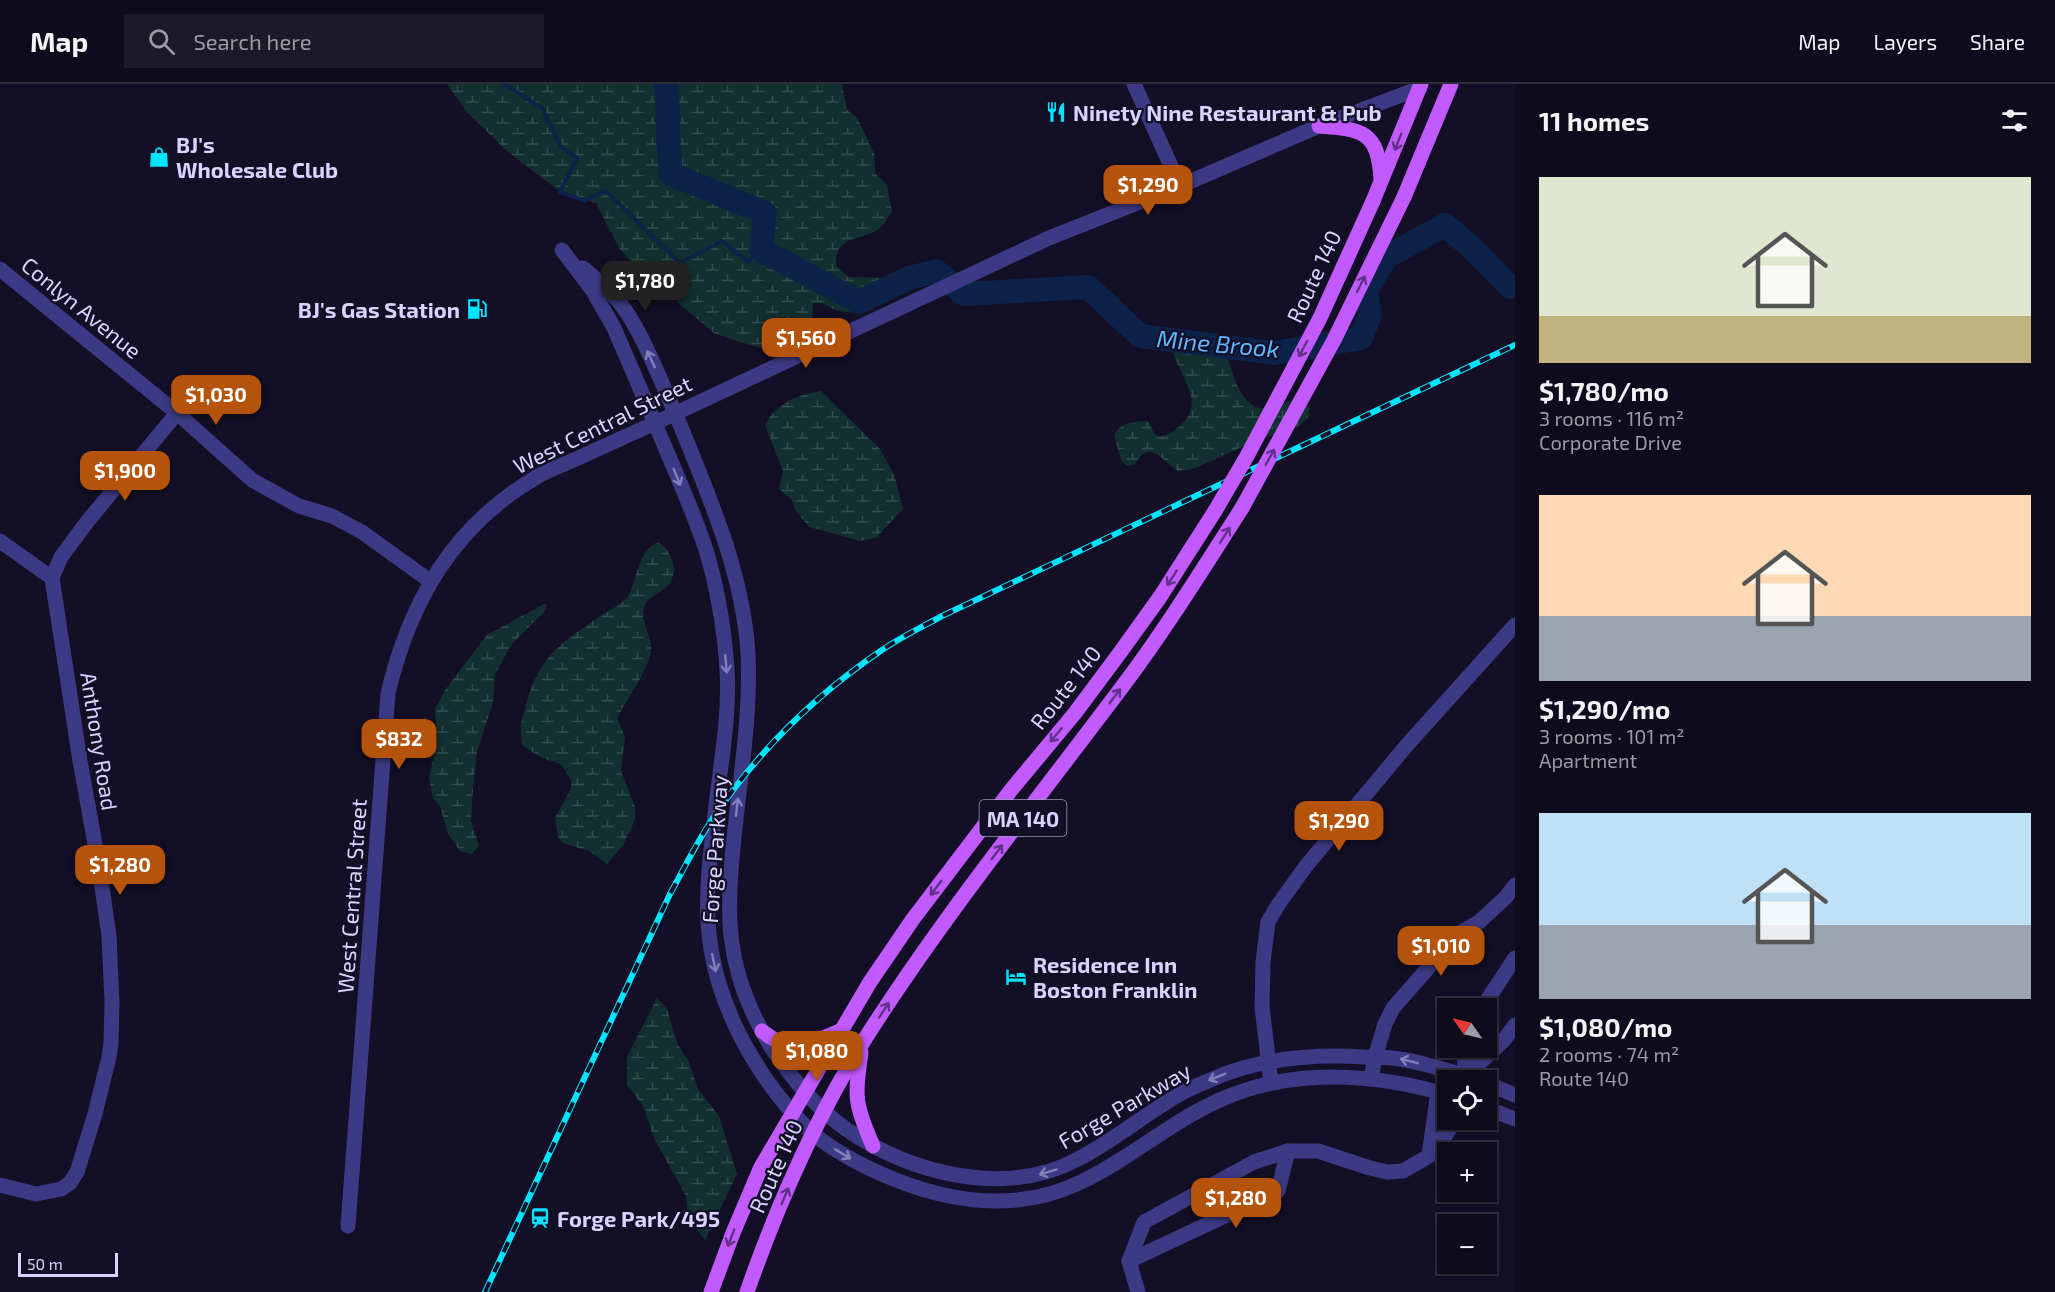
<!DOCTYPE html>
<html lang="en">
<head>
<meta charset="utf-8">
<style>
  :root { --surface:#0e0b1c; --page:#1c1929; --text:#f1f3f6; --muted:#9b9ba3; --line:#2e2b3b; --accent:#b45309 }
  body { margin:0; font-family:"Exo 2",sans-serif; background:var(--page); color:var(--text); height:100vh; display:flex; flex-direction:column; font-size:22px; white-space:nowrap }
  * { box-sizing:border-box; margin:0 }
  p { font-size:20px; color:var(--muted) }
  .icon { flex:none; width:33px; height:33px; fill:none; stroke:currentColor; stroke-width:2; stroke-linecap:round; stroke-linejoin:round }
  .map { position:relative; flex:1; overflow:hidden }
  .drawer { display:flex; flex-direction:column; background:var(--surface); width:540px }
  .drawer>* { flex:none }
  .needle { width:39px; rotate:304deg }
  .controls { position:absolute; left:1437px; top:914px; display:grid; gap:12px }
  .controls a { display:grid; place-items:center; width:60px; height:60px; border-radius:0px; background:var(--surface); box-shadow:0 3px 9px #0003,0 0 0 2px var(--line); font-size:30px }
  .scale { position:absolute; left:18px; bottom:15px; width:100px; box-sizing:border-box; padding-left:6px; border:3px solid #d9d4ff; border-top:0; font-size:16px; line-height:21px; white-space:nowrap; color:#d9d4ff; -webkit-text-stroke:4px #130f26; paint-order:stroke }
  .price { position:absolute; translate:-50% -51px; padding:0 14px; border-radius:12px; background:var(--accent); color:#fff; font-size:20px; line-height:39px; filter:drop-shadow(0 2px 3px #0008) }
  .price::after { content:''; position:absolute; left:50%; top:36px; width:18px; height:14px; margin-left:-9px; background:inherit; clip-path:polygon(0 0,100% 0,50% 100%) }
  .price.active { background:#222; color:#fff }
  ul { padding:0; list-style:none }
  li { display:grid; align-content:center; gap:12px; height:318px; padding:0 24px }
  li span { display:grid; place-items:center; height:186px; border-radius:0px; color:#555 }
  li>.icon { margin-inline-start:auto }
  span .icon { width:108px; height:108px; fill:#fffc; stroke-width:1 }
  li b { font-size:26px }
  h2 { display:flex; justify-content:space-between; align-items:center; height:72px; padding:0 24px; font-size:26px }
  header { display:flex; align-items:center; gap:36px; box-sizing:border-box; height:84px; padding:0 30px; background:var(--surface); border-bottom:2px solid var(--line) }
  header strong { font-size:28px }
  nav { display:flex; gap:33px; margin-inline-start:auto; font-size:21px }
  .search { width:420px; height:54px; background:var(--page); display:flex; align-items:center; gap:15px; box-sizing:border-box; padding:0 21px; border-radius:0px; color:var(--muted); font-size:22px }
  main { display:flex; flex:1; min-height:0 }
  .map>svg:first-child { display:block }
  .wetland { fill:url(#wetland-marsh) }
  .lines { fill:none; stroke-linecap:round; stroke-linejoin:round }
  .stream { stroke:#0c2248; stroke-width:4 }
  .river { stroke:#0c2248; stroke-width:24 }
  .minor { stroke:#3d3a85; stroke-width:15 }
  .tertiary { stroke:#3d3a85; stroke-width:15 }
  .primary { stroke:#c25bff; stroke-width:15 }
  .rail-casing { stroke:#00e5ff; stroke-width:6 }
  .rail { stroke:#130f26; stroke-width:4; stroke-dasharray:11; stroke-linecap:butt }
  .primary-bridge { stroke:#c25bff; stroke-width:15 }
  .oneway { stroke:#623188 }
  .oneway2 { stroke:#837fbc }
  .labels { text-anchor:middle; dominant-baseline:central; stroke-width:4.5; stroke-linejoin:round; paint-order:stroke }
  .shield { fill:#130f26; stroke:#9e99be; stroke-width:1.5 }
  .shield-label { font-size:21px; font-weight:bold; fill:#d9d4ff }
  .poi-label { font-size:22px; font-weight:bold; fill:#d9d4ff; stroke:#130f26; text-anchor:start }
  .street-label { font-size:22px; fill:#d9d4ff; stroke:#130f26 }
  .water-label { font-size:24px; font-style:italic; fill:#62b6ff; stroke:#130f26 }
</style>
</head>
<body>
<header>
<strong>Map</strong>
<div class="search"><svg class="icon" aria-label="search" viewBox="0 0 24 24"><circle cx="10" cy="10" r="6"/><path d="M15 15l6 6"/></svg>Search here</div>
<nav><a>Map</a><a>Layers</a><a>Share</a></nav>
</header>
<main>
<div class="map">
<svg width="1515" height="1208" viewBox="0 0 1515 1208">
  <defs>
    <pattern id="wetland-marsh" width="20" height="14" patternUnits="userSpaceOnUse" patternTransform="scale(1.5)"><rect width="20" height="14" fill="#12302f"/><path d="M1 5h8M5 5V1M11 12h8M15 12V8" fill="none" stroke="#344d4e"/></pattern>
  </defs>
  <rect width="100%" height="100%" fill="#130f26"/>
  <g class="wetland">
    <path d="M447 0H842L847 26 857 34 874 69 875 89 887 101 892 128C888 132 885 140 880 144 862 158 835 149 836 181L848 193 890 194 906 206C886 218 864 233 839 227 828 224 826 217 813 219L812 248 803 259 774 267 742 259 714 249 636 183 619 164 596 119 558 106 508 68 467 28Z"/>
    <path d="M1168 251 1200 256 1225 264C1231 283 1236 311 1254 322 1271 332 1298 303 1310 325L1308 334 1299 342 1251 359 1193 385 1178 387C1163 378 1149 353 1135 381L1127 382 1121 376 1114 351C1121 338 1133 338 1147 337 1151 341 1151 344 1154 349 1161 357 1173 348 1179 343 1202 322 1189 306 1179 283 1174 273 1171 262 1168 251Z"/>
    <path d="M821 307 880 365 894 390 903 425 876 454 860 457 809 443 795 426 792 416 779 405 783 387 765 341C777 318 798 311 821 307Z"/>
    <path d="M659 458C674 470 681 491 664 505 657 511 647 514 644 523 640 538 651 550 651 564 652 581 626 617 617 634L625 653 621 687 635 723V736L623 761 607 780 589 767 563 759 558 753 555 733 571 705V696L561 680 542 674 523 662C518 643 522 636 527 617 540 572 562 558 599 533 607 527 619 522 626 515 637 503 636 465 659 458Z"/>
    <path d="M544 520 547 521 546 526 512 560 495 590 493 618 477 668 473 705 471 737 479 762 471 770 460 767 448 750 440 722 433 714 429 694 437 657 435 625 445 606 487 551Z"/>
    <path d="M657 914 667 925 678 961 689 978 698 1005 719 1032 737 1090 705 1156 688 1134 686 1112 654 1054 643 1022 627 1001V973Z"/>
  </g>
  <g class="lines">
    <path class="stream" d="M504 0 542 24 561 63 577 74 560 108 585 117 605 106 680 179 722 157 748 178 761 166"/>
    <path class="river" d="M665 0 667 4 668 54 671 90 765 129 761 166 859 218 909 194 936 187 964 210 1088 203 1140 252 1274 269 1361 254 1370 231 1366 206 1386 173 1445 141 1472 164 1510 203H1515"/>
    <g class="minor">
      <path d="M1134 0 1180 102"/>
      <path d="M583 184C598 196 612 208 623 223 645 254 659 294 675 328"/>
      <path d="M0 185 177 329 252 396 299 422 332 432 362 448 430 497"/>
      <path d="M0 457 52 494 80 677 99 782 109 852 112 918 111 959 109 973 95 1030 77 1088 70 1099 61 1105 36 1110 0 1101"/>
      <path d="M52 494 61 473 87 438 177 329"/>
      <path d="M1482 924 1515 874"/>
      <path d="M1466 963 1464 970 1466 996"/>
      <path d="M1371 995 1375 973 1385 940 1393 924 1458 850 1479 838 1506 813 1515 801"/>
      <path d="M1459 996 1466 992 1504 956 1515 941"/>
      <path d="M1271 999 1262 923 1263 878 1268 838 1278 821 1306 782 1407 661 1515 541"/>
      <path d="M1429 1071 1438 1008 1448 1003"/>
      <path d="M348 1142 388 609C410 518 452 443 535 394 548 386 563 381 576 375 602 363 629 351 655 339L614 244 593 207 562 166"/>
      <path d="M1129 1177 1278 1107 1288 1067"/>
      <path d="M1138 1208 1129 1177 1144 1138 1254 1078 1288 1067H1318L1370 1084 1387 1088 1403 1087 1434 1069 1456 1035"/>
    </g>
    <g class="tertiary">
      <path d="M1420 4 1319 42 1180 102 1049 154 655 339C672 381 692 423 706 466 717 502 725 548 727 586 730 634 720 682 715 730 711 765 706 802 708 837 712 913 752 988 805 1042 825 1062 851 1076 877 1088 941 1117 1013 1130 1079 1099 1129 1076 1171 1037 1222 1015 1292 984 1375 989 1448 1011"/>
      <path d="M675 328C706 406 743 485 748 570 751 635 739 700 733 764 730 793 728 823 731 851 735 892 751 931 773 966 793 996 816 1024 846 1045 911 1090 1006 1114 1078 1075 1115 1056 1146 1029 1182 1009 1194 1002 1209 997 1222 991 1267 974 1316 970 1364 973 1376 973 1388 973 1400 975 1426 979 1453 988 1477 996"/>
      <path d="M1486 999 1515 1011"/>
      <path d="M1486 1024 1515 1035"/>
    </g>
    <g class="primary">
      <path d="M1319 42C1362 45 1378 47 1381 95"/>
      <path d="M1404 113 1451 0"/>
      <path d="M1373 117 1421 0"/>
      <path d="M762 947C793 972 807 960 840 947"/>
      <path d="M861 969C854 1013 855 1021 873 1062"/>
      <path d="M711 1208 733 1149 761 1083 870 898 913 835 1011 706 1075 629 1119 570 1160 513 1215 427"/>
      <path d="M747 1208C777 1122 815 1036 863 958 942 833 1036 718 1125 599 1167 543 1204 483 1242 424"/>
    </g>
    <g class="rail-casing">
      <path id="rail" d="M485 1208 670 810C685 783 698 755 716 730 760 665 817 610 882 566 901 553 922 543 942 532L1515 261"/>
    </g>
    <use href="#rail" class="rail"/>
    <g class="primary-bridge">
      <path d="M1242 424 1334 256 1404 113"/>
      <path d="M1215 427 1247 372 1320 234 1373 117"/>
    </g>
  </g>
  <defs><path id="oneway-shaft" d="M-6 0H5M1.5-3L5.5 0L1.5 3" fill="none" stroke-width="1.6" stroke-linecap="round" stroke-linejoin="round" transform="scale(1.5)"/></defs>
  <g class="oneway">
    <use href="#oneway-shaft" transform="translate(1398 58) rotate(112)"/>
    <use href="#oneway-shaft" transform="translate(1361 200) rotate(-64)"/>
    <use href="#oneway-shaft" transform="translate(1303 265) rotate(118)"/>
    <use href="#oneway-shaft" transform="translate(1270 373) rotate(-61)"/>
    <use href="#oneway-shaft" transform="translate(1225 451) rotate(-58)"/>
    <use href="#oneway-shaft" transform="translate(1172 494) rotate(123)"/>
    <use href="#oneway-shaft" transform="translate(1115 612) rotate(-53)"/>
    <use href="#oneway-shaft" transform="translate(1056 651) rotate(130)"/>
    <use href="#oneway-shaft" transform="translate(997 768) rotate(-53)"/>
    <use href="#oneway-shaft" transform="translate(936 804) rotate(127)"/>
    <use href="#oneway-shaft" transform="translate(884 926) rotate(-57)"/>
    <use href="#oneway-shaft" transform="translate(785 1112) rotate(-67)"/>
    <use href="#oneway-shaft" transform="translate(731 1154) rotate(111)"/>
  </g>
  <g class="oneway2">
    <use href="#oneway-shaft" transform="translate(651 275) rotate(-115)"/>
    <use href="#oneway-shaft" transform="translate(677 393) rotate(68)"/>
    <use href="#oneway-shaft" transform="translate(726 580) rotate(85)"/>
    <use href="#oneway-shaft" transform="translate(737 723) rotate(-83)"/>
    <use href="#oneway-shaft" transform="translate(714 879) rotate(78)"/>
    <use href="#oneway-shaft" transform="translate(1409 977) rotate(-166)"/>
    <use href="#oneway-shaft" transform="translate(1217 993) rotate(158)"/>
    <use href="#oneway-shaft" transform="translate(843 1070) rotate(31)"/>
    <use href="#oneway-shaft" transform="translate(1048 1088) rotate(163)"/>
  </g>
  <defs>
    <g id="restaurant-bare" transform="scale(1.62)"><path d="M-5-6h1v4h1v-4h1v4h1v-4h1v5L-1.5 .5V6h-2V.5L-5-1ZM5-6V6H3V1.5H1.5Q1.5-4 5-6Z" fill="#00e5ff" stroke="#130f26" stroke-width="2.5" paint-order="stroke"/></g>
    <g id="shop-bare" transform="scale(1.62)"><path d="M-5-2.5h2.3a2.7 3.5 0 0 1 5.4 0H5L5.5 6h-11ZM-1.5-2.5h3a1.5 2.3 0 0 0-3 0Z" fill="#00e5ff" stroke="#130f26" stroke-width="2.5" paint-order="stroke"/></g>
    <g id="fuel-bare" transform="scale(1.62)"><path d="M-5.5-6h7V0h2V4h1.3V-2.5L3-4.5l.8-.8L6-3V5H2.5V1h-1V6h-7ZM-4.2-4.7v3.2H.2V-4.7Z" fill="#00e5ff" stroke="#130f26" stroke-width="2.5" paint-order="stroke"/></g>
    <g id="hotel-bare" transform="scale(1.62)"><path d="M-6-4.5h1.5V1H6V5H4.5V3h-9V5H-6ZM-4 0a1.8 1.8 0 1 1 3.6 0ZM.5 0V-2.5h3Q6-2.5 6 0Z" fill="#00e5ff" stroke="#130f26" stroke-width="2.5" paint-order="stroke"/></g>
    <g id="station-bare" transform="scale(1.62)"><path d="M-3-6H3Q5-6 5-4V2Q5 4 3 4L4.5 6H3L1.5 4h-3L-3 6H-4.5L-3 4Q-5 4-5 2V-4Q-5-6-3-6ZM-3.5-4v3h7v-3ZM-3.5 1v1.5H-2V1ZM2 1v1.5H3.5V1Z" fill="#00e5ff" stroke="#130f26" stroke-width="2.5" paint-order="stroke"/></g>
  </defs>
  <g fill-rule="evenodd">
    <use href="#restaurant-bare" x="1056" y="28"/>
    <use href="#shop-bare" x="159" y="73"/>
    <use href="#fuel-bare" x="477" y="225"/>
    <use href="#hotel-bare" x="1016" y="893"/>
    <use href="#station-bare" x="540" y="1134"/>
  </g>
  <g class="labels">
    <rect class="shield" x="979.5" y="716" width="87" height="36" rx="4.5"/>
    <g class="shield-label">
      <text x="1023" y="734">MA 140</text>
    </g>
    <g class="poi-label">
      <text x="1073" y="28">Ninety Nine Restaurant &amp; Pub</text>
      <text x="176" y="60">BJ's<tspan x="176" dy="25">Wholesale Club</tspan></text>
      <text x="460" y="225" text-anchor="end">BJ's Gas Station</text>
      <text x="1033" y="880">Residence Inn<tspan x="1033" dy="25">Boston Franklin</tspan></text>
      <text x="557" y="1134">Forge Park/495</text>
    </g>
    <g class="street-label">
      <text transform="translate(1313 192) rotate(-65)">Route 140</text>
      <text transform="translate(82 223) rotate(39)">Conlyn Avenue</text>
      <text transform="translate(602 340) rotate(-26)">West Central Street</text>
      <text transform="translate(1065 603) rotate(-52)">Route 140</text>
      <text transform="translate(100 657) rotate(81)">Anthony Road</text>
      <text transform="translate(714 765) rotate(-86)">Forge Parkway</text>
      <text transform="translate(351 812) rotate(-86)">West Central Street</text>
      <text transform="translate(1124 1021) rotate(-30)">Forge Parkway</text>
      <text transform="translate(775 1082) rotate(-66)">Route 140</text>
    </g>
    <g class="water-label">
      <text transform="translate(1218 259) rotate(5)">Mine Brook</text>
    </g>
  </g>
</svg>
<div class="controls">
<a><svg class="needle" viewBox="-14 -14 28 28"><path d="M0-13l5 13h-10z" fill="#e53935"/><path d="M0 13l5-13h-10z" fill="#9b9ba3"/></svg></a>
<a><svg class="icon" aria-label="locate" viewBox="0 0 24 24"><circle cx="12" cy="12" r="6"/><path d="M12 2v4M12 18v4M2 12h4M18 12h4"/></svg></a>
<a>+</a>
<a>−</a>
</div>
<div class="scale">50 m</div>
<b class="price" style="left:1148px;top:132px">$1,290</b>
<b class="price active" style="left:645px;top:228px">$1,780</b>
<b class="price" style="left:806px;top:285px">$1,560</b>
<b class="price" style="left:216px;top:342px">$1,030</b>
<b class="price" style="left:125px;top:418px">$1,900</b>
<b class="price" style="left:399px;top:686px">$832</b>
<b class="price" style="left:1339px;top:768px">$1,290</b>
<b class="price" style="left:120px;top:812px">$1,280</b>
<b class="price" style="left:1441px;top:893px">$1,010</b>
<b class="price" style="left:817px;top:998px">$1,080</b>
<b class="price" style="left:1236px;top:1145px">$1,280</b>
</div>
<section class="drawer">
<h2>11 homes<svg class="icon" aria-label="filters" viewBox="0 0 24 24"><path d="M4 7h16M4 17h16"/><circle cx="9" cy="7" r="2"/><circle cx="15" cy="17" r="2"/></svg></h2>
<ul>
<li><span style="background:linear-gradient(#dfe7d0 75%,#c2b280 0)"><svg class="icon" aria-label="home" viewBox="0 0 24 24"><path d="M3 11l9-7 9 7M6 9v11h12V9"/></svg></span><div><b>$1,780/mo</b><p>3 rooms · 116 m²</p><p>Corporate Drive</p></div></li>
<li><span style="background:linear-gradient(#ffd9b3 65%,#9aa5b1 0)"><svg class="icon" aria-label="home" viewBox="0 0 24 24"><path d="M3 11l9-7 9 7M6 9v11h12V9"/></svg></span><div><b>$1,290/mo</b><p>3 rooms · 101 m²</p><p>Apartment</p></div></li>
<li><span style="background:linear-gradient(#bfe0f5 60%,#9aa5b1 0)"><svg class="icon" aria-label="home" viewBox="0 0 24 24"><path d="M3 11l9-7 9 7M6 9v11h12V9"/></svg></span><div><b>$1,080/mo</b><p>2 rooms · 74 m²</p><p>Route 140</p></div></li>
</ul>
</section>
</main>
</body>
</html>
